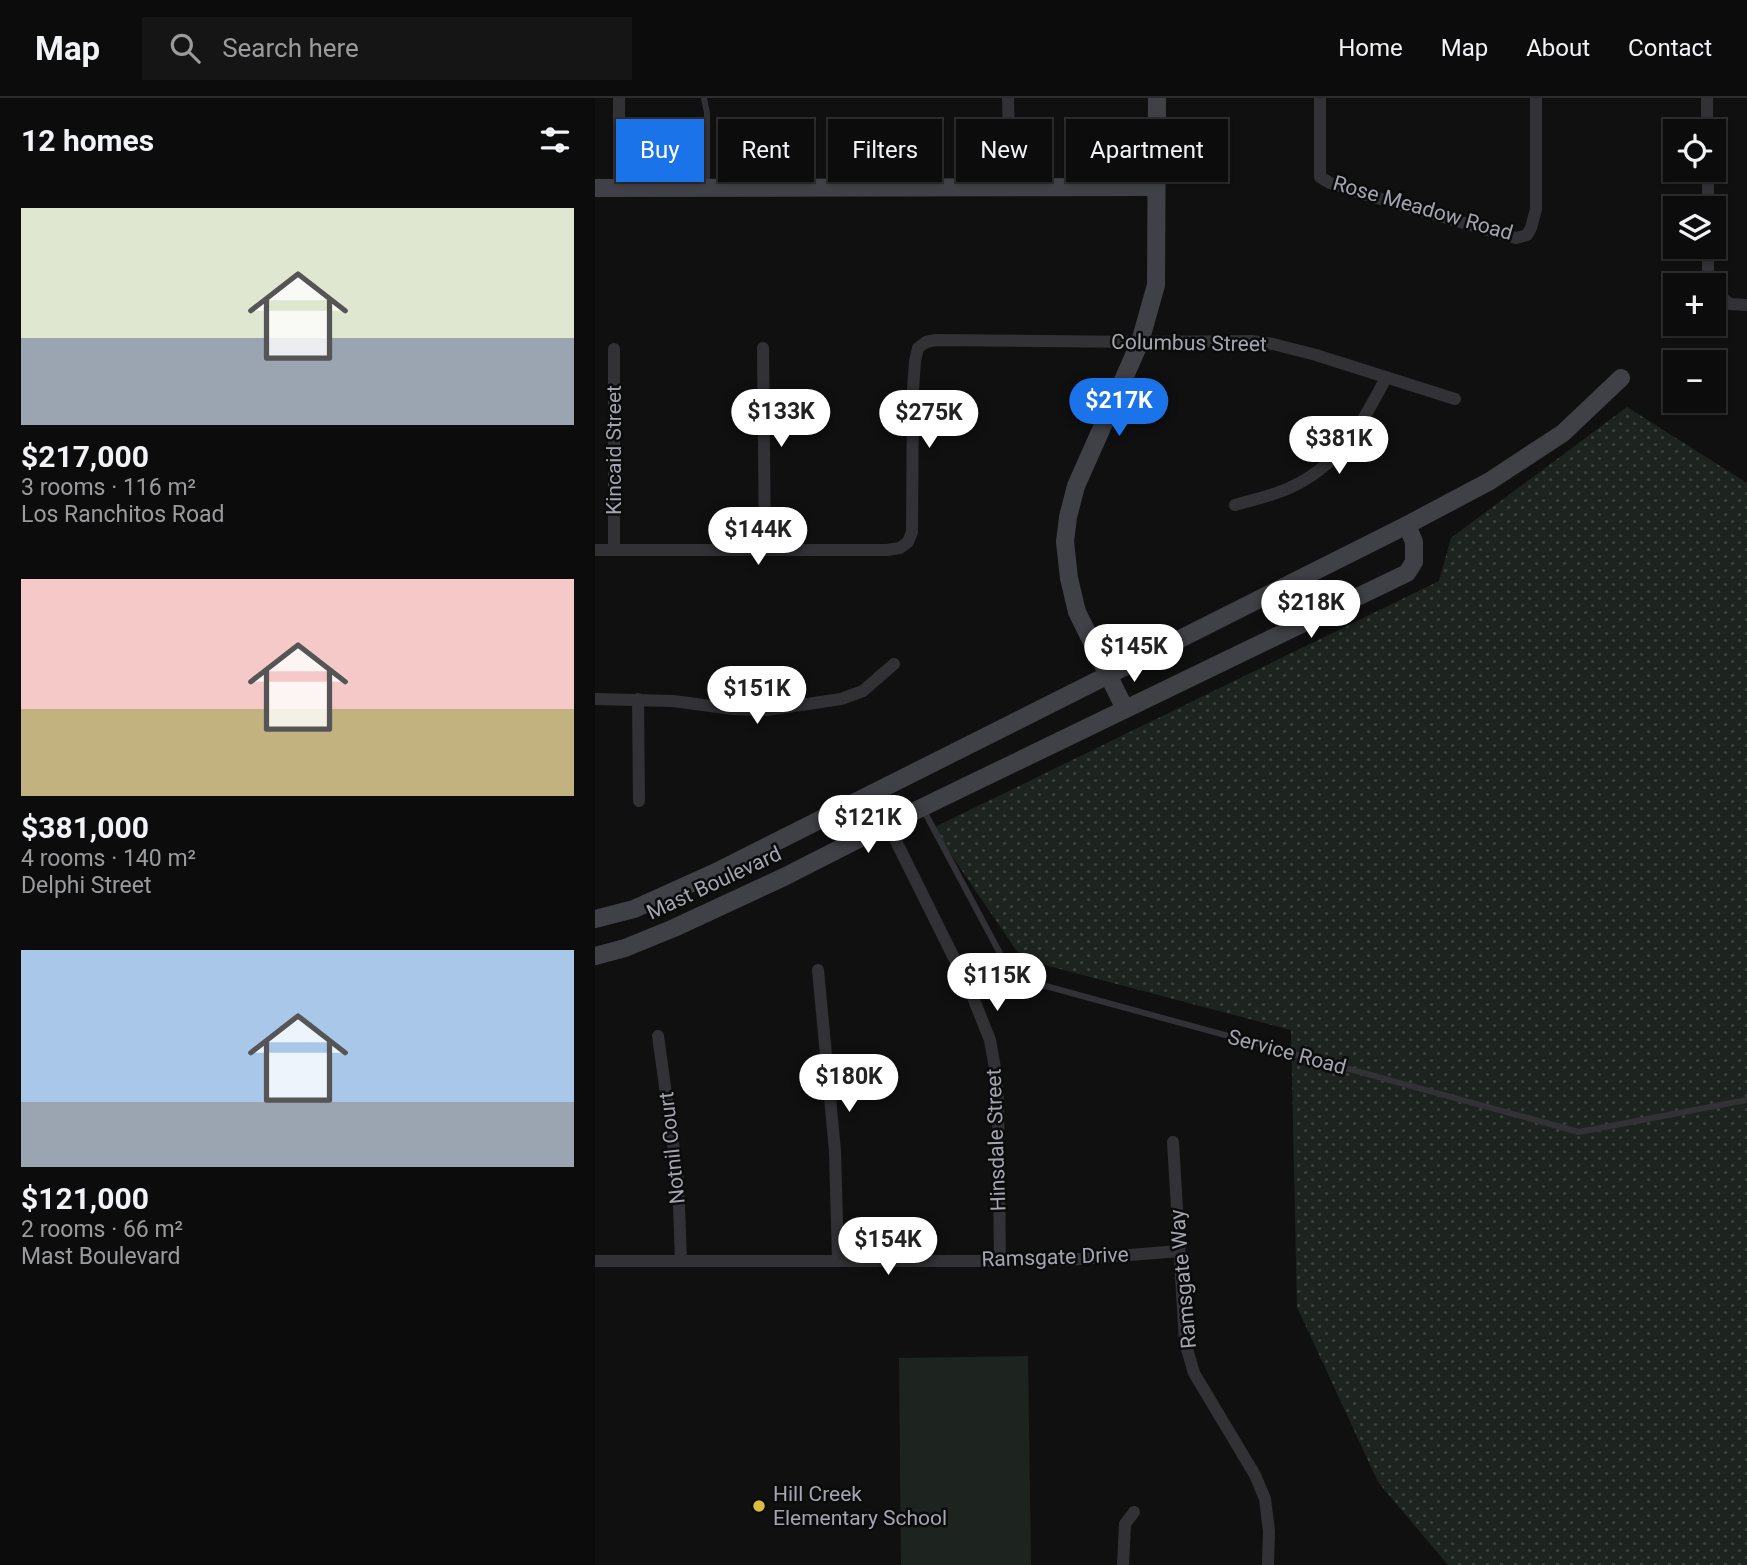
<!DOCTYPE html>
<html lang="en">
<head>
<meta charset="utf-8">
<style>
  :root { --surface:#0d0c0d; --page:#161516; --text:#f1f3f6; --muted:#9a9b9d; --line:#2d2c2e; --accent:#1a73e8 }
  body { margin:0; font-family:Roboto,sans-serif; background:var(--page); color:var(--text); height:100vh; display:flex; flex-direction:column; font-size:26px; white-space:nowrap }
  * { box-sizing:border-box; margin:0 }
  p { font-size:23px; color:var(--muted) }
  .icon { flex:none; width:38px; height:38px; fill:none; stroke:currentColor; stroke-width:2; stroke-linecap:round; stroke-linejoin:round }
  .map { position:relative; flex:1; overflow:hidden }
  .sheet { display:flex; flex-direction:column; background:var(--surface); width:595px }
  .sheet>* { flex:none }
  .guide { position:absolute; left:21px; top:21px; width:665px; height:63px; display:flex; gap:14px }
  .fabs { position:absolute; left:1068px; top:21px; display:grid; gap:14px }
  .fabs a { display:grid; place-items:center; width:63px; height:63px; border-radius:0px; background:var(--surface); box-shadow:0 2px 5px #0004,0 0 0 2px var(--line); font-size:35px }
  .price { position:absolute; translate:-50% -60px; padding:0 16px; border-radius:24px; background:#fff; color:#222; font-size:23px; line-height:46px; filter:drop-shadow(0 2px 4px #0008) }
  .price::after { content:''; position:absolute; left:50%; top:42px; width:21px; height:16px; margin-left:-10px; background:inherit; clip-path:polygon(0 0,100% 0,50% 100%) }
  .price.active { background:var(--accent); color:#fff }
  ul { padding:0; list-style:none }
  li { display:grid; align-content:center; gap:14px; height:371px; padding:0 21px }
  li span { display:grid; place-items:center; height:217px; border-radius:0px; color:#555 }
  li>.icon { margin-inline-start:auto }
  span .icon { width:126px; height:126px; fill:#fffc; stroke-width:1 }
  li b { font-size:30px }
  h2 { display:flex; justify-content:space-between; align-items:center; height:84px; padding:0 21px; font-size:30px }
  .tag { padding:0 24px; border-radius:0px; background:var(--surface); box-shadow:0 2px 5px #0004,0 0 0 2px var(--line); font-size:24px; line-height:63px }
  .tag.active { background:var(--accent); color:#fff }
  header { display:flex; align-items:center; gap:42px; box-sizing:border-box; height:98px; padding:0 35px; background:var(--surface); border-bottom:2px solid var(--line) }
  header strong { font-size:33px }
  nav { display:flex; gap:38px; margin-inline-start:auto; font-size:24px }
  .search { width:490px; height:63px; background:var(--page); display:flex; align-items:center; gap:18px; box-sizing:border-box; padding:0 24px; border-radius:0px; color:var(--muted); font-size:26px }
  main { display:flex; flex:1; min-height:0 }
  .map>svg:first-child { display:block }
  .grass { fill:url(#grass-dots) }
  .garden { fill:#1d241f }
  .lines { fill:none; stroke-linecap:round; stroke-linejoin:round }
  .lane { stroke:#323236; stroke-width:6 }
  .street { stroke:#323236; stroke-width:12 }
  .secondary { stroke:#404146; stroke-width:18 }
  .poi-dot { fill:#dabe40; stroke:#0c0b0c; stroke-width:2.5 }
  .labels { text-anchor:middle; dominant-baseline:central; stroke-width:5; stroke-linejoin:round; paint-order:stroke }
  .street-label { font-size:21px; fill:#a3a5b0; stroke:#0c0b0c }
  .poi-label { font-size:21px; fill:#a3a5b0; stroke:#0c0b0c; text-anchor:start }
</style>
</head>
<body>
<header>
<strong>Map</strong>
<div class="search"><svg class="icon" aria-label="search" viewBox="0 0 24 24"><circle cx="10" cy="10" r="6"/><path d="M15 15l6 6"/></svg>Search here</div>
<nav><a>Home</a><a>Map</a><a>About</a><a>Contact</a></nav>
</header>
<main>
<section class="sheet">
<h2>12 homes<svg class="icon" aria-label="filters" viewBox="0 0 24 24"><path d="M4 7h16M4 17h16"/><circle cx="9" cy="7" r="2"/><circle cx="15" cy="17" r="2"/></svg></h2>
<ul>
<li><span style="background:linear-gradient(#dfe7d0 60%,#9aa5b1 0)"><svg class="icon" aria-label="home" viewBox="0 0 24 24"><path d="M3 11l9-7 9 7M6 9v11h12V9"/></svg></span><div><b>$217,000</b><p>3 rooms · 116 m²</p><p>Los Ranchitos Road</p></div></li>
<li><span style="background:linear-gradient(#f6c9c9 60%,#c2b280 0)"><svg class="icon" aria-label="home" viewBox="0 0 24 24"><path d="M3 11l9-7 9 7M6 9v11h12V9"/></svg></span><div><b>$381,000</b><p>4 rooms · 140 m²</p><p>Delphi Street</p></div></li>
<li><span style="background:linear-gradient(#a9c7e8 70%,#9aa5b1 0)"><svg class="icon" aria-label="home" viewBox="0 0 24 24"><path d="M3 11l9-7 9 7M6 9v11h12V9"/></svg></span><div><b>$121,000</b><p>2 rooms · 66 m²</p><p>Mast Boulevard</p></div></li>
</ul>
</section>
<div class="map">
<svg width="1152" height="1467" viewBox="0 0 1152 1467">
  <defs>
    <pattern id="grass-dots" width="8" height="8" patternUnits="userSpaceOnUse" patternTransform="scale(1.75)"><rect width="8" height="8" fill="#1d241f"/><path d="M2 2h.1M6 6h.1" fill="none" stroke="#3b413d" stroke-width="1.8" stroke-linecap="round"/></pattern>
  </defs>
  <rect width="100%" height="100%" fill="#111011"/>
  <path class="grass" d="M1032 309 1152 385V1467H853L783 1384 702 1209 696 932 427 861 338 730 844 483 856 440Z"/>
  <path class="garden" d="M433 1258 436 1467H306L304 1260Z"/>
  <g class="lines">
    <g class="lane">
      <path d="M109 0 112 15V89"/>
      <path d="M328 711 407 859 415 868 447 887 984 1034 1152 1002"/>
    </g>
    <g class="street">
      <path d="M24 0V90"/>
      <path d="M413 0 415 89"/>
      <path d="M725 0V79L735 85 772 97 921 140 932 137 936 130 941 111V0"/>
      <path d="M1112 0V33"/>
      <path d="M1113 72V110"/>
      <path d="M1113 149V175L1117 187"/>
      <path d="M1118 193 1135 206 1152 207"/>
      <path d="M168 250 170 452"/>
      <path d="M640 407C657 402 676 398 692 391 744 369 766 327 791 280"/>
      <path d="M0 452H292L305 450 313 444 317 434 318 291 320 263 323 250 331 244 341 242 545 244 657 243 678 246 721 257 860 301"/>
      <path d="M19 452V251"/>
      <path d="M0 601 78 603 138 611 172 612 246 601 268 593 299 566"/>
      <path d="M43 601 44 703"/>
      <path d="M278 697 375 892 395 942 401 976 403 1006 405 1163"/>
      <path d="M223 872 240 1053 243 1162"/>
      <path d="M63 938 83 1082 86 1163"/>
      <path d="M578 1044 590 1244 599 1275 660 1377 670 1401 674 1433 673 1467"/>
      <path d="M0 1163H419L473 1162 584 1153"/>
      <path d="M528 1467 530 1426 539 1414"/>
    </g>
    <g class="secondary">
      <path d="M0 90 561 89"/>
      <path d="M530 611 482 514 474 480 470 444 473 419 481 388 545 244 561 187 562 0"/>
      <path d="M0 821 39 811 121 774 812 427 895 383 968 335 1026 280"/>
      <path d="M0 858 30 850 79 830 189 779 293 726 812 475 819 464V444L812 427"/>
    </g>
  </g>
  <circle class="poi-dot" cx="164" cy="1408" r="7"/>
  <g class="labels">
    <g class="street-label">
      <text transform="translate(828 110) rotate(16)">Rose Meadow Road</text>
      <text transform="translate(594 245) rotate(1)">Columbus Street</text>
      <text transform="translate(19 352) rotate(-90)">Kincaid Street</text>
      <text transform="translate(119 785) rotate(-25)">Mast Boulevard</text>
      <text transform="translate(692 954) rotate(15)">Service Road</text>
      <text transform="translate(401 1042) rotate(-92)">Hinsdale Street</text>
      <text transform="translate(77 1050) rotate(-96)">Notnil Court</text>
      <text transform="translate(460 1159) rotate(-2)">Ramsgate Drive</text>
      <text transform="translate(588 1181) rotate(-95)">Ramsgate Way</text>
    </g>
    <g class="poi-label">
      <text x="178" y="1396">Hill Creek<tspan x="178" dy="24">Elementary School</tspan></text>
    </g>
  </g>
</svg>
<div class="fabs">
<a><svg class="icon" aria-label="locate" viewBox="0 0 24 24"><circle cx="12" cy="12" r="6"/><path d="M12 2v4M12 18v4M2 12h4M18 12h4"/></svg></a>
<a><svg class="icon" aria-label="layers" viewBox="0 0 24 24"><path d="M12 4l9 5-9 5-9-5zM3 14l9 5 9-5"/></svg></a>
<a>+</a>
<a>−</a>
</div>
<b class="price active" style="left:524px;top:340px">$217K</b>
<b class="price" style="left:186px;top:351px">$133K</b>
<b class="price" style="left:334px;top:352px">$275K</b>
<b class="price" style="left:744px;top:378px">$381K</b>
<b class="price" style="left:163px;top:469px">$144K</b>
<b class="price" style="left:716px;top:542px">$218K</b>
<b class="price" style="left:539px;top:586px">$145K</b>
<b class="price" style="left:162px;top:628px">$151K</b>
<b class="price" style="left:273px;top:757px">$121K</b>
<b class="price" style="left:402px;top:915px">$115K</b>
<b class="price" style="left:254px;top:1016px">$180K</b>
<b class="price" style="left:293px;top:1179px">$154K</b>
<div class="guide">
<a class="tag active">Buy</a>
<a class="tag">Rent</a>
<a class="tag">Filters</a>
<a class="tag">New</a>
<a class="tag">Apartment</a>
</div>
</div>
</main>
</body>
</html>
